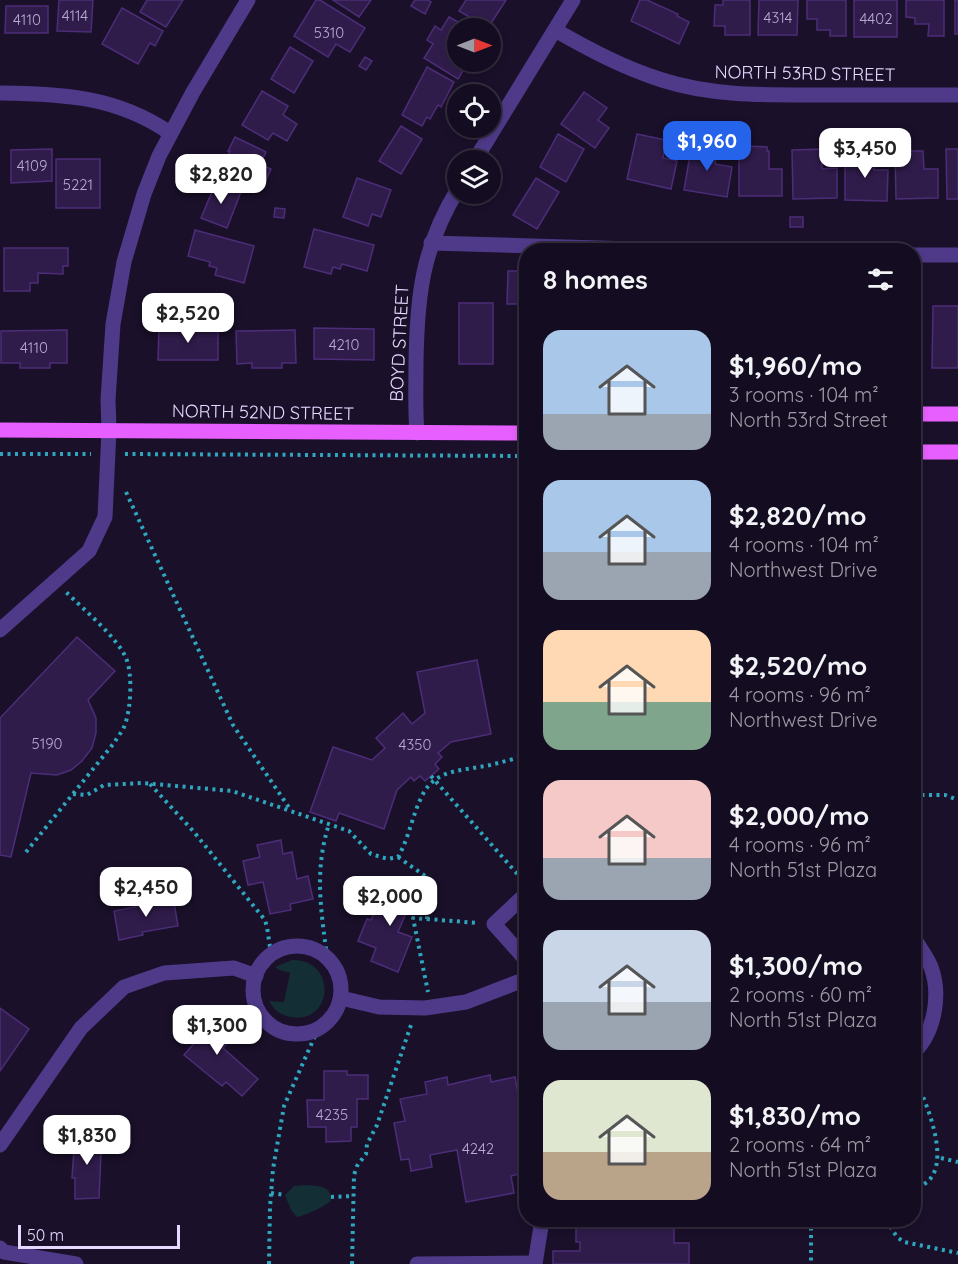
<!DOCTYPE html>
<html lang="en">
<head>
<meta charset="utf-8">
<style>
  :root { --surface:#140c20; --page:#1d1529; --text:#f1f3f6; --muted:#9d9ba5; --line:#332c3e; --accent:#2563eb }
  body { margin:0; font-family:Quicksand,sans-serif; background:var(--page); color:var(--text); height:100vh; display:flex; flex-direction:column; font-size:22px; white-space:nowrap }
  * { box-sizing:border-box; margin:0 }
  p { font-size:20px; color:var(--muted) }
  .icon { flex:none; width:33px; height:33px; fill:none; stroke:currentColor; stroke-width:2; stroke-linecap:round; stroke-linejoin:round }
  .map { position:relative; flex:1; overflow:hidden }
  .sheet { position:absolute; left:519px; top:243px; width:402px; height:984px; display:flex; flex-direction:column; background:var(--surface); border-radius:24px; box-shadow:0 3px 9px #0003,0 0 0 2px var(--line) }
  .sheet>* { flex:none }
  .needle { width:39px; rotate:90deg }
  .controls { position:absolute; left:447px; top:18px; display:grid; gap:12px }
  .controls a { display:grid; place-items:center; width:54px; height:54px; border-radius:50%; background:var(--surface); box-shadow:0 3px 9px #0003,0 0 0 2px var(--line); font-size:30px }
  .scale { position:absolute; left:18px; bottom:15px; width:162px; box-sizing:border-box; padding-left:6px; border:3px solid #e6d9ff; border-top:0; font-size:16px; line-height:21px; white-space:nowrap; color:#e6d9ff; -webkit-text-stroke:4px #1a102a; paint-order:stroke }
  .price { position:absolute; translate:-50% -51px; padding:0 14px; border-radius:12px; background:#fff; color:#222; font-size:20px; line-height:39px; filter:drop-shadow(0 2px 3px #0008) }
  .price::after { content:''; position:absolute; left:50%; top:36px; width:18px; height:14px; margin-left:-9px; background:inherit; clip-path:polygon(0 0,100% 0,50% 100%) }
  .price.selected { background:var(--accent); color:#fff }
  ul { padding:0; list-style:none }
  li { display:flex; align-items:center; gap:18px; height:150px; padding:0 24px }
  li span { display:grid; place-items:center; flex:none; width:168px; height:120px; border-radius:18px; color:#555 }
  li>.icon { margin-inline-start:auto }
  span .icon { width:72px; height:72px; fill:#fffc; stroke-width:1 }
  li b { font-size:26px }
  h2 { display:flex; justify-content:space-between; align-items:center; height:72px; padding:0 24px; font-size:26px }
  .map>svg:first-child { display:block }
  .green { fill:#132e34 }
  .building { fill:#301c4b; stroke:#4c2d78; stroke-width:1.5 }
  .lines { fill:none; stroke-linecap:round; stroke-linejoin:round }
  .path { stroke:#2ea7be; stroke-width:4; stroke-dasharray:3 4.5; stroke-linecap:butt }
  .minor { stroke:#4f3a8a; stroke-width:15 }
  .major { stroke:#e760ff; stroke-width:15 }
  .labels { text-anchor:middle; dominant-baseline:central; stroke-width:4.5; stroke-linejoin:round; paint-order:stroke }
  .number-label { font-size:15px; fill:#b8aad2 }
  .street-label { font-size:18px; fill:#e6d9ff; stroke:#1a102a }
</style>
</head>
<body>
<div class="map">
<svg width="958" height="1264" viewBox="0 0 958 1264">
  <rect width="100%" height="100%" fill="#1a102a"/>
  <g class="green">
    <path d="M292 960C338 959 333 1025 291 1017 280 1015 274 1010 269 1001L284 1002 290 973 279 970 275 967Z"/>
    <path d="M306 1185C317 1186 332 1185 331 1200 327 1206 304 1216 297 1217L291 1210 285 1195 294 1186Z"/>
  </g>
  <g class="building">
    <path d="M59 0H93L91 32 57 31Z"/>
    <path d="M147 0H183L166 27 140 12Z"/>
    <path d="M316 0H320L365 28 350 52 336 44 328 57 294 36Z"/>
    <path d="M333 0H371L359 17Z"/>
    <path d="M415 0H428L431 2 425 14 411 6Z"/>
    <path d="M466 0H506L488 28 459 11Z"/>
    <path d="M640 0H647L678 14 677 16 689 22 679 44 631 21Z"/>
    <path d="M723 0H750V35H725V26H714L715 5H723Z"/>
    <path d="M759 0H798L797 35H758Z"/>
    <path d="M807 0H846V36H830V30H817V19H807Z"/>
    <rect x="854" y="0" width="43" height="37"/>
    <path d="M906 0H944V36H928L929 24H915V18L906 17Z"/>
    <rect x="955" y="0" width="3" height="34"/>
    <path d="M6 6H48V33H5Z"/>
    <path d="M122 8 163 31 155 46 150 43 138 64 102 44Z"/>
    <path d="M449 17 469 28H458V62L467 64 458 79 424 58 433 44 427 40 435 26 441 30Z"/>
    <path d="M290 47 313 61 294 93 271 79Z"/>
    <path d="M365 57 372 61 366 70 359 66Z"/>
    <path d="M427 67 454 82 441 107 438 105 430 119 427 117 422 126 402 115Z"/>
    <path d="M262 91 288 106 283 115 297 124 287 141 273 133 268 140 242 125Z"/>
    <path d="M584 92 607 108 598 120 609 128 595 148 561 124Z"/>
    <path d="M401 126 422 139 401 174 379 161Z"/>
    <path d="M558 134 584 149 566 182 540 167Z"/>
    <path d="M637 134 666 140 663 158 677 161 671 189 627 179Z"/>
    <path d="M235 137 266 152 260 164 271 169 265 182 253 176 248 185 224 174 230 161 226 159 230 151H228Z"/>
    <path d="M692 143 718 147 715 164 732 167 727 197 684 190Z"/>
    <path d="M745 146 767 147V151H769V169H782V196H739V151H745Z"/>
    <path d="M52 149V181L11 183V150Z"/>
    <path d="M822 149V169L837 168V198L793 199 792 150Z"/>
    <path d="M946 149H958V199H947Z"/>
    <path d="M895 151H923L924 169H938V198L896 199Z"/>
    <path d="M845 154H874V170H888L887 201 845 200Z"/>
    <rect x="56" y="159" width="44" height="49"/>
    <path d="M357 178 391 190 381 217 372 214 368 226 343 217Z"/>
    <path d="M536 178 559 192 537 229 513 215Z"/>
    <path d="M216 182 241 192 227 228 201 218Z"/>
    <path d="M275 208 285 209 284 218 274 217Z"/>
    <rect x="790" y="217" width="13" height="10"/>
    <path d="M314 229 374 245 367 271 342 264 340 269 333 267 331 274 304 267Z"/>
    <path d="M195 230 254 246 244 283 215 275 217 268 209 266 210 262 188 256Z"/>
    <path d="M4 248H68V266H63V274L38 273V283H30V291H4Z"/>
    <path d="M508 271H526V304H507Z"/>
    <rect x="914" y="272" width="5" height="35"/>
    <rect x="459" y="303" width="34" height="61"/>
    <path d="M933 306H958V368H932Z"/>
    <path d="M159 327H218V360H158Z"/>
    <path d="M314 328 374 329V360L314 359Z"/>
    <path d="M67 330V363H50V368H20V363H1V331Z"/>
    <path d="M295 330 296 363H282V368H252V363L237 364 236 331Z"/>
    <path d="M77 637 115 671 88 700 96 718V733L92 748 82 761 71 770 57 775 31 773 11 857 0 855V718Z"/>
    <path d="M477 660 491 734 451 742 438 753 442 757 435 764 439 769 425 781 420 776 414 781 411 777 397 790 384 829 339 813 336 821 310 812 333 747 372 760 385 748 376 738 403 713 412 724 425 713 417 672Z"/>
    <path d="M281 840 283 854 292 852 297 879 308 876 313 899 290 904 291 910 270 914 263 882 248 885 243 861 260 857 257 845Z"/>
    <path d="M395 878 417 887 398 932 412 937 398 972 371 961 376 948 358 941 367 919 371 920 380 898 386 900Z"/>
    <path d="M173 896 178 926 142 932 143 935 119 940 114 911 135 907 134 903Z"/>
    <path d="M0 1008 29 1029 0 1071Z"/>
    <path d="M203 1013 233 1037 223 1048 258 1079 242 1096 226 1082 222 1086 184 1055 196 1041 186 1032Z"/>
    <path d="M324 1071H347V1075H368V1099H357V1127H351V1141L326 1142V1127H308L307 1100H324Z"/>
    <path d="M490 1075 491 1082 515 1077 519 1100 523 1099V1141L519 1174 511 1176 514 1193 466 1202 457 1150 430 1155 432 1167 411 1171 409 1159 401 1160 394 1123 405 1121 400 1099 427 1094 425 1082 447 1077 448 1085Z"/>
    <path d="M75 1134H98V1153H101L99 1198 75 1199V1178H72Z"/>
    <path d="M914 1189H917L920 1203 914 1204Z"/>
    <path d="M576 1220H674V1243H689V1264H553V1251H580V1242H576Z"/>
  </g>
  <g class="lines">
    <g class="path">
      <path d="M0 454H91"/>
      <path d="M125 454 526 456"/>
      <path d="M126 492 233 725 290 809"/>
      <path d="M431 776 520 877"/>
      <path d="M150 784 194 832 265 920 267 927 271 954"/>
      <path d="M73 794 87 795 104 785 143 783 232 791 349 831 371 854 388 859 398 857C409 838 412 816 422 796 435 768 464 771 490 765 502 762 515 759 526 755"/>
      <path d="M914 795H945L958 800"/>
      <path d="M26 852 114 743C117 738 121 733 124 727 131 711 133 674 126 658 117 637 83 609 66 592"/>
      <path d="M398 857 428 878 427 919 413 918 428 992"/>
      <path d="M914 859C921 869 919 878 914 889"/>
      <path d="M427 919 478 923"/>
      <path d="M327 957C321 909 314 871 329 824"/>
      <path d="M914 1077C929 1107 958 1179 914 1188"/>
      <path d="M941 1158 958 1162"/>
      <path d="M271 1193 285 1195"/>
      <path d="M331 1197 353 1196"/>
      <path d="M811 1220V1264"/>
      <path d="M886 1220 897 1237 904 1242 958 1253"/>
      <path d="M269 1264 270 1207 273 1169 284 1106 318 1029"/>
      <path d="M352 1264 354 1175 357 1166 366 1154 367 1144 377 1125 411 1025"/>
    </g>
    <g class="minor">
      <path d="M555 30C590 50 624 68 662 80 712 96 764 95 816 95 864 95 911 95 958 95"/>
      <path d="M0 93C63 94 116 96 170 133"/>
      <path d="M475 160 573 0"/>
      <path d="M431 243 666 250"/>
      <path d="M914 255H958"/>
      <path d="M417 433C415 410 416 387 416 363 417 296 422 248 458 189"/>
      <path d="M0 630 89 551 105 517 109 430 108 400 113 324 124 262 144 194 159 156 193 92 248 0"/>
      <path d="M526 894 494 924 526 960"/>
      <path d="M914 938C919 947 927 957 931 967 941 994 935 1032 914 1052"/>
      <circle cx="297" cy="990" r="44"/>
      <path d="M341 998 379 1007 425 1008 466 1002 526 979"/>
      <path d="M0 1145 81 1028 124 987 164 973 234 968 256 976"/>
      <path d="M0 1248 4 1252 76 1264"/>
      <path d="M417 1264 535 1263"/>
      <path d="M535 1264 542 1220"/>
    </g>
    <g class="major">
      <path d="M914 414H958"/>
      <path d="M0 430 526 433"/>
      <path d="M914 452H958"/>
    </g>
  </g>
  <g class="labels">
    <g class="number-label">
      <text x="75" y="15">4114</text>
      <text x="778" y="17">4314</text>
      <text x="876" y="18">4402</text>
      <text x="27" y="19">4110</text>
      <text x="329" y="32">5310</text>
      <text x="32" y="165">4109</text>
      <text x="78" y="184">5221</text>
      <text x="344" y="344">4210</text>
      <text x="34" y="347">4110</text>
      <text x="47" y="743">5190</text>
      <text x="415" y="744">4350</text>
      <text x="332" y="1114">4235</text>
      <text x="478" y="1148">4242</text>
    </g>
    <g class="street-label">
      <text transform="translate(805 73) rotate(1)">NORTH 53RD STREET</text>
      <text transform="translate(399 343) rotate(-87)">BOYD STREET</text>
      <text transform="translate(263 412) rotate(1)">NORTH 52ND STREET</text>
    </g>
  </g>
</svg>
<div class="controls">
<a><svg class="needle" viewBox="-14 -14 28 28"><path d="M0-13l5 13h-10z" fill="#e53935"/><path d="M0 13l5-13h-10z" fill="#9d9ba5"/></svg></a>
<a><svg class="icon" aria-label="locate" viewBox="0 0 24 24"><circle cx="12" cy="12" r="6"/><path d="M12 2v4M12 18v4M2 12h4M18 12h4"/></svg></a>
<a><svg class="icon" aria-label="layers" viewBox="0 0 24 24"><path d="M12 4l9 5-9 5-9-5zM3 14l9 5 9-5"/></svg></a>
</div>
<div class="scale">50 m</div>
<b class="price selected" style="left:707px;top:172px">$1,960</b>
<b class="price" style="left:865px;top:179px">$3,450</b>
<b class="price" style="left:221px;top:205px">$2,820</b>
<b class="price" style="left:188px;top:344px">$2,520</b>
<b class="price" style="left:146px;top:918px">$2,450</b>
<b class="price" style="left:390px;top:927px">$2,000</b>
<b class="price" style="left:217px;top:1056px">$1,300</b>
<b class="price" style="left:87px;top:1166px">$1,830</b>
<section class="sheet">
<h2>8 homes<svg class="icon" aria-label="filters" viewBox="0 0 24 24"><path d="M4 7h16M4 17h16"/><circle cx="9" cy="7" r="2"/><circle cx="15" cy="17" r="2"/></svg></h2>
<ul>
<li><span style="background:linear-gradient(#a9c7e8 70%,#9aa5b1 0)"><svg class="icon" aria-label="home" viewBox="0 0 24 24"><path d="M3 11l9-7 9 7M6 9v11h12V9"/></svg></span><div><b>$1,960/mo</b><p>3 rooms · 104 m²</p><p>North 53rd Street</p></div></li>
<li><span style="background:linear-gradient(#a9c7e8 60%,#9aa5b1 0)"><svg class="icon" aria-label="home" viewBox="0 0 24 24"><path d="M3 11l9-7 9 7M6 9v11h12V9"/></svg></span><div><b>$2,820/mo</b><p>4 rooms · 104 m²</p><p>Northwest Drive</p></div></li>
<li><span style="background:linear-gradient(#ffd9b3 60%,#7fa58c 0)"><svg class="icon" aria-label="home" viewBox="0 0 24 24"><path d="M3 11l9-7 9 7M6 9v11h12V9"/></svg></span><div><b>$2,520/mo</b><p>4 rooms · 96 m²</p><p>Northwest Drive</p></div></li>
<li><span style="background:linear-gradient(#f6c9c9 65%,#9aa5b1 0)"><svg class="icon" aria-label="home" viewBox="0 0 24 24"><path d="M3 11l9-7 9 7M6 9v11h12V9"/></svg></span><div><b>$2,000/mo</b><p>4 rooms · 96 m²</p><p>North 51st Plaza</p></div></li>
<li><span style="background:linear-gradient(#c9d6e8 60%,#9aa5b1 0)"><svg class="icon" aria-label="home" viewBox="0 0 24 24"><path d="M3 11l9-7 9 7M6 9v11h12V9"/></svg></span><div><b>$1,300/mo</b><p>2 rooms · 60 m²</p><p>North 51st Plaza</p></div></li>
<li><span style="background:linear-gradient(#dfe7d0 60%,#b9a48a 0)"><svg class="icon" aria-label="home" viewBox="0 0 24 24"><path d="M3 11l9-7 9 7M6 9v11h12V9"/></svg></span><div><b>$1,830/mo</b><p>2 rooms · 64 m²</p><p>North 51st Plaza</p></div></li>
</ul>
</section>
</div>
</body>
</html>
